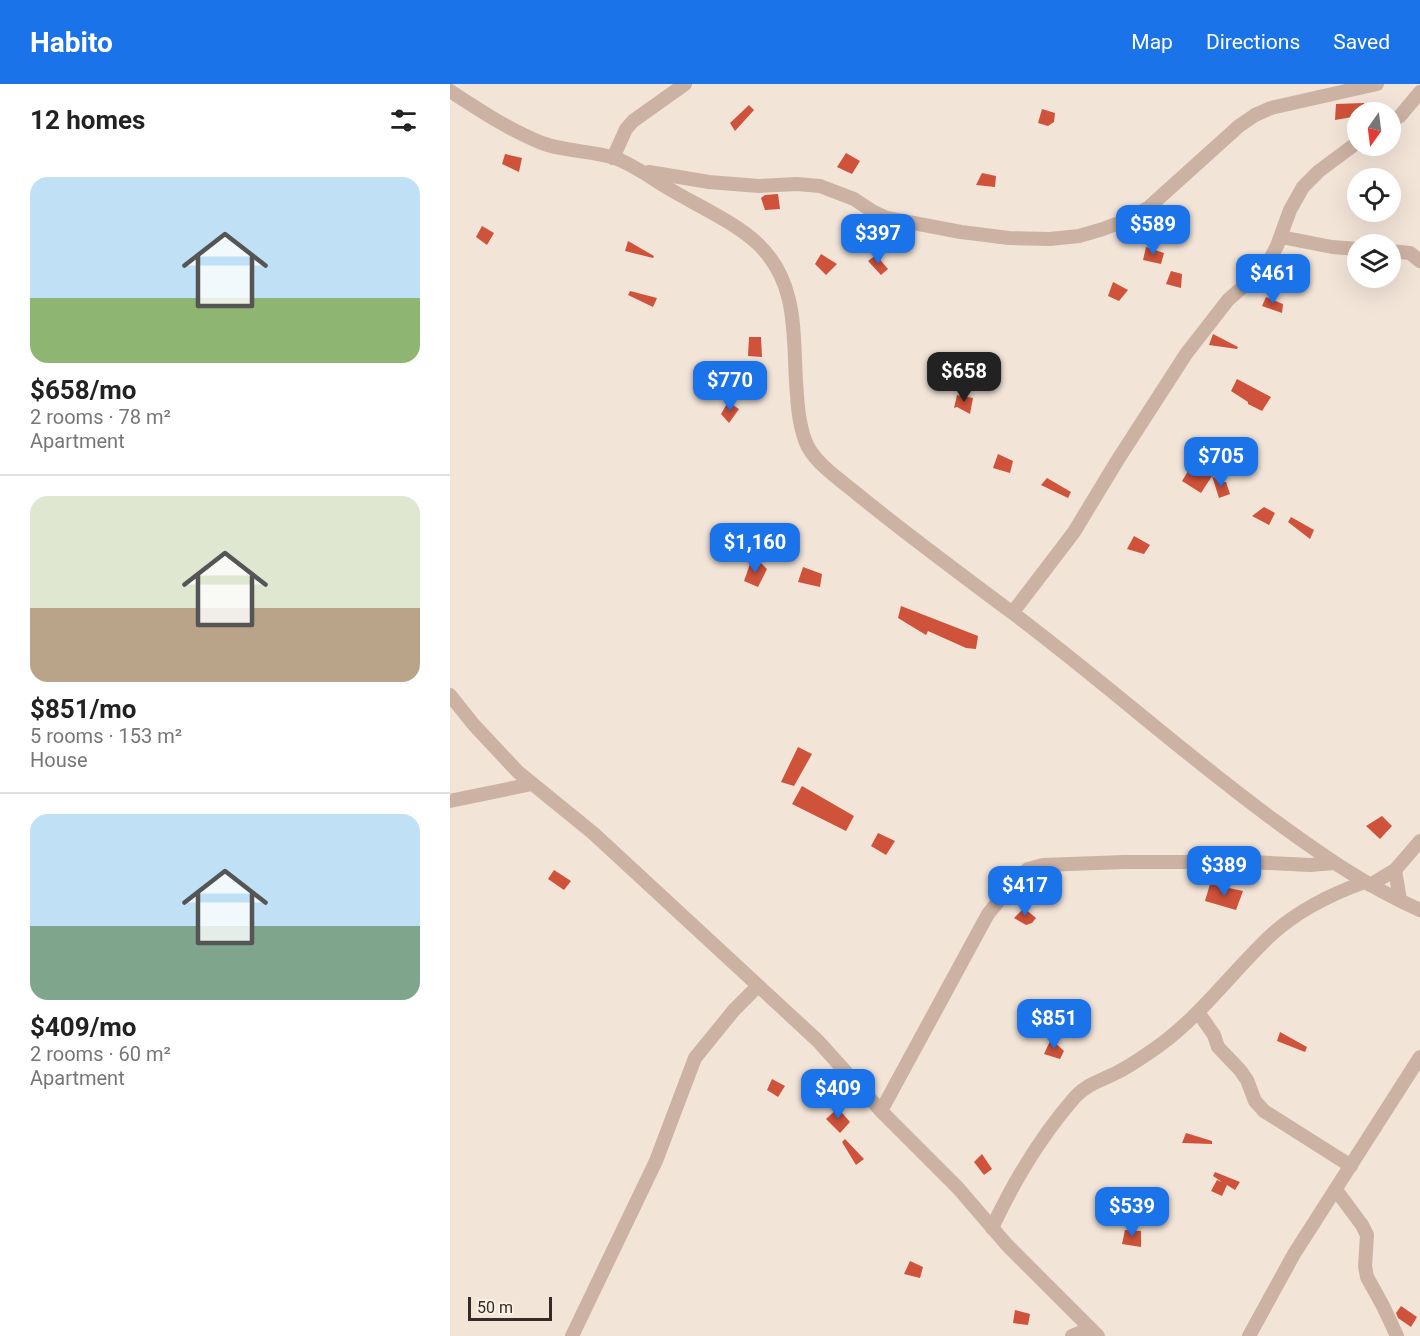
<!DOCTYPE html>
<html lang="en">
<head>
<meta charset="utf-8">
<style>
  :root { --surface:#fff; --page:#f2f2f2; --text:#222; --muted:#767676; --line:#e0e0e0; --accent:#1a73e8 }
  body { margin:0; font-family:Roboto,sans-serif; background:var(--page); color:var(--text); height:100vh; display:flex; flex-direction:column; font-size:22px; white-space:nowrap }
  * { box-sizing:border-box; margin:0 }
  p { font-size:20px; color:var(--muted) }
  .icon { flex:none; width:33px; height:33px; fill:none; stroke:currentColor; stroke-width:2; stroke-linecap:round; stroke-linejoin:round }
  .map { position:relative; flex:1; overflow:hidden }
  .drawer { display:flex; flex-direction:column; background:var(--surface); width:450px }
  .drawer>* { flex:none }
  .needle { width:39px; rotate:194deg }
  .buttons { position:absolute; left:897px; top:18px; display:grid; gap:12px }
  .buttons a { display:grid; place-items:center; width:54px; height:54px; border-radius:50%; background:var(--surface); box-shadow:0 6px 24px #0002; font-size:30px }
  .scale { position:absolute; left:18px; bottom:15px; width:84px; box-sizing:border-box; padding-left:6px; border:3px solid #362a26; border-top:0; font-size:16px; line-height:21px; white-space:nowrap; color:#362a26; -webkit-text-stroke:4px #faefe5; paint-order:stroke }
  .price { position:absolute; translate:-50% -51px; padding:0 14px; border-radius:12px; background:var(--accent); color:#fff; font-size:20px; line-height:39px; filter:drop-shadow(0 2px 3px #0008) }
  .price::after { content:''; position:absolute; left:50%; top:36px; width:18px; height:14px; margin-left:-9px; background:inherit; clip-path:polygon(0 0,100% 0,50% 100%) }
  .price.active { background:#222; color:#fff }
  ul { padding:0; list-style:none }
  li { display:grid; align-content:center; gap:12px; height:318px; padding:0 30px }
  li+li { border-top:2px solid var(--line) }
  li span { display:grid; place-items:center; height:186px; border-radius:18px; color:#555 }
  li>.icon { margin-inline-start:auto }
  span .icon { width:108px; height:108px; fill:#fffc; stroke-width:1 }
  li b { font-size:26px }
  h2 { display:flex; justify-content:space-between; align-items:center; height:72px; padding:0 30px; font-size:26px }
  header { display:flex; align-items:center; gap:36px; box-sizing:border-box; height:84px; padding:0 30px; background:var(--accent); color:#fff }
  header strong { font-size:28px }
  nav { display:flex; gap:33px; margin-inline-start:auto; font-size:21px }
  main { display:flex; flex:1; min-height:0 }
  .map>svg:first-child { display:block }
  .building { fill:#cf523a }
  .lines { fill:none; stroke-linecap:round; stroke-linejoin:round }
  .minor { stroke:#ccb2a3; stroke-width:14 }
</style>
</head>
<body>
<header>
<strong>Habito</strong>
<nav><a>Map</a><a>Directions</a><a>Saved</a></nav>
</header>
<main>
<section class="drawer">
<h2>12 homes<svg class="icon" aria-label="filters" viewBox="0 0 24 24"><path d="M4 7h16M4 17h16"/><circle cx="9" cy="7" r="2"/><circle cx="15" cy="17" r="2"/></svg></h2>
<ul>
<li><span style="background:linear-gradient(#bfe0f5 65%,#8fb573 0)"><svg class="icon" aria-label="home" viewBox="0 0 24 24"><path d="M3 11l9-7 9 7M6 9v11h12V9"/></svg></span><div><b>$658/mo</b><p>2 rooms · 78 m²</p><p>Apartment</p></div></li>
<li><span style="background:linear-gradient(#dfe7d0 60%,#b9a48a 0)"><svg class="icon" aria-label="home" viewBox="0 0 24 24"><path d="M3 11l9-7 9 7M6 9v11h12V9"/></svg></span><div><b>$851/mo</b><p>5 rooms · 153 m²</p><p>House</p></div></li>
<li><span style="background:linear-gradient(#bfe0f5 60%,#7fa58c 0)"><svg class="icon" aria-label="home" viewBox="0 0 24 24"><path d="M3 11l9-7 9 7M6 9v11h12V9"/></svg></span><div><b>$409/mo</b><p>2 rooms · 60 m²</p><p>Apartment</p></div></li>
</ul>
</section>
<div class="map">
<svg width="970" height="1252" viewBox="0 0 970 1252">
  <rect width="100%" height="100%" fill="#f3e4d8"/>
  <g class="building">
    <path d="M914 19 917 28H908V32L885 36 886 20Z"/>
    <path d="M299 21 304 26 285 47 280 39Z"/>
    <path d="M592 25 605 29 604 38 598 42 588 39Z"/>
    <path d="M396 69 410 77 402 90 387 83Z"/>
    <path d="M55 70 72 74 69 88 52 80Z"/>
    <path d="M532 89 546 92 545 103 526 101Z"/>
    <path d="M328 110 330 125 315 126 311 114 315 111Z"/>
    <path d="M32 142 44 149 37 161 26 153Z"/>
    <path d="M178 157 204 172 203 174 175 167Z"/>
    <path d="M696 163 714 169 711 180 693 176Z"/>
    <path d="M371 170 387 180 376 191 365 180Z"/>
    <path d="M426 171 438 185 431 191 418 177Z"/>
    <path d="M721 187 732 190 731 204 716 200Z"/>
    <path d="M663 198 678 206 669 217 658 212Z"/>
    <path d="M180 207 207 214 203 223 178 211Z"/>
    <path d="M816 213 833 220 832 229 812 222Z"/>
    <path d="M763 250 788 263 787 265 759 261Z"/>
    <path d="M299 253H311L312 273 298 272Z"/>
    <path d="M787 295 821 313 812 327 798 320V318L781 307Z"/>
    <path d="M507 311 523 314 520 330 507 323 504 324Z"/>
    <path d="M278 318 289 325 279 339 271 330Z"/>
    <path d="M548 370 563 377 560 389 543 384Z"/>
    <path d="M743 379 762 392 751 409 732 397Z"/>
    <path d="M762 392 771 398H776L780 410 769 414Z"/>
    <path d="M597 394 621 408 618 414 591 401Z"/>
    <path d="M814 423 825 429 819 441 802 432Z"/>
    <path d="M841 433 864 446 860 455 838 438Z"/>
    <path d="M684 452 700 461 694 470 677 465Z"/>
    <path d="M309 477 317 485 308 503 294 497 300 480Z"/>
    <path d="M353 483 372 490 370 503 348 498Z"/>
    <path d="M451 522 528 552 526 565 516 564 478 547 476 551 448 534Z"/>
    <path d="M348 663 362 670 344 702 331 698Z"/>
    <path d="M352 702 404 732 396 747 342 720Z"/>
    <path d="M932 732 942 742 930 755 916 742Z"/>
    <path d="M428 749 445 757 436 771 421 762Z"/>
    <path d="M104 786 121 797 114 806 98 795Z"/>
    <path d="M760 800 793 807 786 826 755 817Z"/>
    <path d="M574 824 586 834 582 839 576 841 564 834Z"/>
    <path d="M830 948 857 963 855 968 827 957Z"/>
    <path d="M601 955 614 967 610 975 594 970Z"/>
    <path d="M322 995 335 1002 328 1013 317 1006Z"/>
    <path d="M388 1024 400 1038 390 1049 376 1035Z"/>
    <path d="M736 1049 762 1057V1060L732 1059Z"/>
    <path d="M395 1055 414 1075 406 1081 392 1058Z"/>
    <path d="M532 1070 542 1085 534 1091 524 1078Z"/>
    <path d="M765 1088 790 1098 785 1106 777 1101 772 1112 761 1107 767 1096 772 1098 763 1092Z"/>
    <path d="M675 1146 691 1147V1163L672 1160Z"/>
    <path d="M460 1177 473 1183 470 1194 454 1190Z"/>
    <path d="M951 1222 967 1233 961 1243 948 1234 946 1229Z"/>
    <path d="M565 1226 580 1230 578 1241 563 1239Z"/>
  </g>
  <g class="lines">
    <g class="minor">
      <path d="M0 7C28 25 56 44 87 57 112 68 140 66 165 74 186 82 204 96 223 107 250 123 286 139 308 160 351 201 342 257 347 311 348 328 350 347 358 363 368 381 390 396 406 409 456 450 508 488 560 527 651 595 736 672 828 739 873 772 918 803 970 826"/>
      <path d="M940 39 950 32 970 8"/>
      <path d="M163 74 176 45 183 37 235 0"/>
      <path d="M199 88 259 98 309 102 347 100 370 102 404 115 422 127 437 134 511 148 559 154 600 155 629 152 653 145 674 137 698 124 789 42 805 31 821 24 927 0"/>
      <path d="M831 153 882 163 908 165"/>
      <path d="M940 167 960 169 970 177"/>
      <path d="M563 528 624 448 667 377 736 270 778 216 813 185 820 175 827 162 840 126 853 103 869 87 908 58"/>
      <path d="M0 611 24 641 68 688 143 749 368 957 431 1027 508 1104 557 1161 648 1252"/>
      <path d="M0 717 82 700"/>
      <path d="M945 786 950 816"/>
      <path d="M920 801 945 786 970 757"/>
      <path d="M748 928 764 951 768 963 790 986 797 996 805 1017 814 1027 901 1082"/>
      <path d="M431 1027 538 830 567 795 578 785 593 781 674 778H799L860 781 884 779"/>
      <path d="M886 1106 912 1141 917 1151 915 1182 917 1193 933 1222 947 1252"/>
      <path d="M542 1144C564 1097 591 1052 625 1013 636 1001 649 997 664 990 679 983 696 971 710 961 752 930 783 887 820 852 847 827 881 810 915 798"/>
      <path d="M122 1252 206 1077 245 974 284 926 308 902"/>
      <path d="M622 1252 639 1245"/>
      <path d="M799 1252 844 1170 970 973"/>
    </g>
  </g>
</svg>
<div class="buttons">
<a><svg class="needle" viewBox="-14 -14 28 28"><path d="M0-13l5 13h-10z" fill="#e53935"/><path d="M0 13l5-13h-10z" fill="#767676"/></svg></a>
<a><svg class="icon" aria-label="locate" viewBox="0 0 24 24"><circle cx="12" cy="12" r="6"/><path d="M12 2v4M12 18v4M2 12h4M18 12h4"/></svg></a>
<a><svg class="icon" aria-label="layers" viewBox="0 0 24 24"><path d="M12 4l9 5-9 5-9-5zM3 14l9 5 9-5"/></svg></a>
</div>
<div class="scale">50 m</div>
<b class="price" style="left:703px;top:172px">$589</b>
<b class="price" style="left:428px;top:181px">$397</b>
<b class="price" style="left:823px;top:221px">$461</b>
<b class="price active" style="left:514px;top:319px">$658</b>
<b class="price" style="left:280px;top:328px">$770</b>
<b class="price" style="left:771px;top:404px">$705</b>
<b class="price" style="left:305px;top:490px">$1,160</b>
<b class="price" style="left:774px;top:813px">$389</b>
<b class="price" style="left:575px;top:833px">$417</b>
<b class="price" style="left:604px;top:966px">$851</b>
<b class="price" style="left:388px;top:1036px">$409</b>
<b class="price" style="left:682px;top:1154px">$539</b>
</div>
</main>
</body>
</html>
